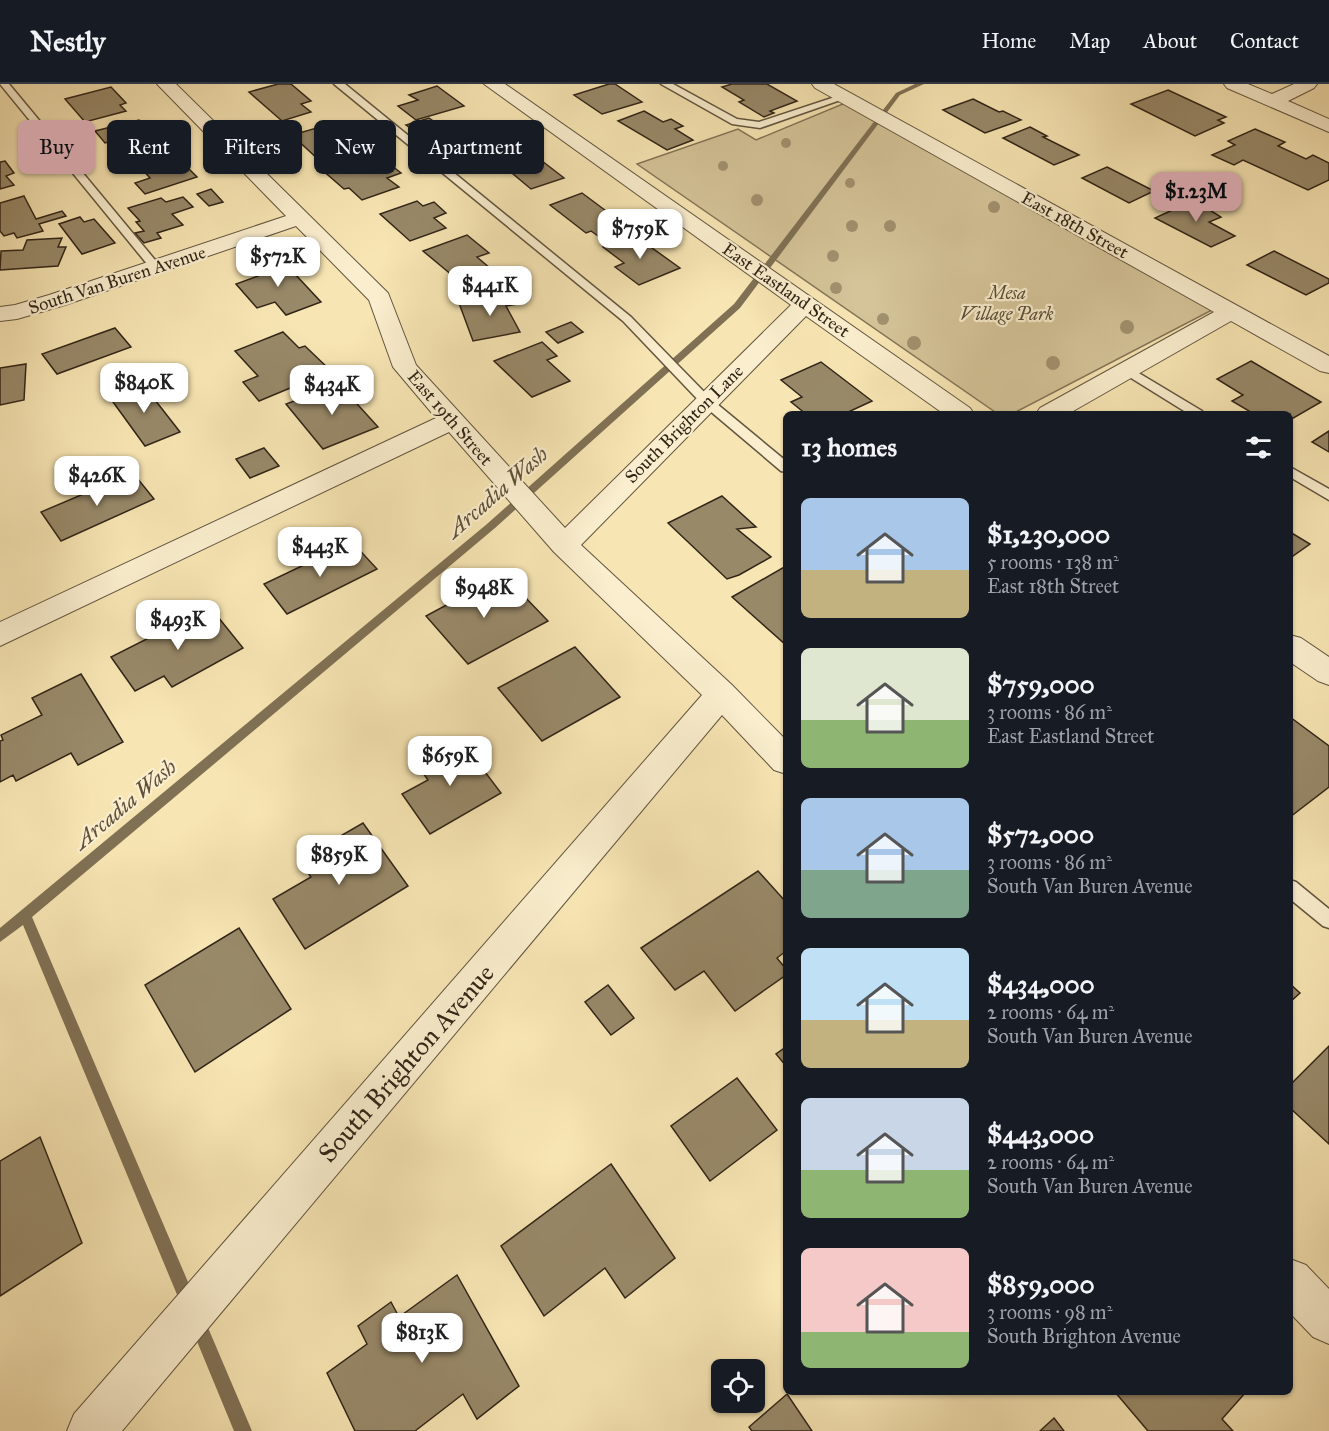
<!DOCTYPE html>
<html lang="en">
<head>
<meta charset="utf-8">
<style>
  :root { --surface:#171b24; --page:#242831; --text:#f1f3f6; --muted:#9ea1a6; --line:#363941; --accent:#c59692 }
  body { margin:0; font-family:"IM FELL Great Primer",serif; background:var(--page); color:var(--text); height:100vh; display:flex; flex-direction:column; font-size:22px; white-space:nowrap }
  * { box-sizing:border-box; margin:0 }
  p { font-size:20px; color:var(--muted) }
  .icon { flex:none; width:33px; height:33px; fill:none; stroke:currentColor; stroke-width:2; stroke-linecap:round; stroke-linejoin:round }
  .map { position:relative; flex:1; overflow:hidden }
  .drawer { position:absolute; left:783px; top:327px; width:510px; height:984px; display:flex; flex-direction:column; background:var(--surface); border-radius:9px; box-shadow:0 2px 4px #0004 }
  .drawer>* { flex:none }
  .banner { position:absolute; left:18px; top:36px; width:570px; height:54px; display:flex; gap:12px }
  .fabs { position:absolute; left:711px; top:1275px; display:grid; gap:12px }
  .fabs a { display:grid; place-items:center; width:54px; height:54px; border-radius:9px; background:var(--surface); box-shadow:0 2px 4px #0004; font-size:30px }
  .price { position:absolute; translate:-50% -51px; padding:0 14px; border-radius:12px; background:#fff; color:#222; font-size:20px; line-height:39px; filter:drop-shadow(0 2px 3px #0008) }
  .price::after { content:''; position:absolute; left:50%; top:36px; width:18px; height:14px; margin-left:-9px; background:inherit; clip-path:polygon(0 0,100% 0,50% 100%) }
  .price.on { background:var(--accent); color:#111 }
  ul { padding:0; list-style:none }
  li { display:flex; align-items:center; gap:18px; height:150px; padding:0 18px }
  li span { display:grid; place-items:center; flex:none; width:168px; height:120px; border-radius:9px; color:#555 }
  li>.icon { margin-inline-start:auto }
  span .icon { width:72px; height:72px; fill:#fffc; stroke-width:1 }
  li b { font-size:26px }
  h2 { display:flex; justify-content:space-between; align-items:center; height:72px; padding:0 18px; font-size:26px }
  .pill { padding:0 21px; border-radius:9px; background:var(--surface); box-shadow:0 2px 4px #0004; font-size:21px; line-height:54px }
  .pill.on { background:var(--accent); color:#111 }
  header { display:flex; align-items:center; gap:36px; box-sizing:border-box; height:84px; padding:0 30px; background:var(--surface); border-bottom:2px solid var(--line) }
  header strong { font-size:28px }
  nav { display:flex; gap:33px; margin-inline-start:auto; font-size:21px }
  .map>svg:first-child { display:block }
  .green { fill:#d5c499; stroke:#837458; stroke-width:1.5 }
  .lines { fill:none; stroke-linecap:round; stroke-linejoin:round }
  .stream { fill:#807155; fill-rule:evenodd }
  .building { fill:#988969; stroke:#312518; stroke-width:1.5 }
  .service-casing { stroke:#62553f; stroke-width:3 }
  .minor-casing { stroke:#62553f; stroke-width:2 }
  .service { fill:#faeece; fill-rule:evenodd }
  .minor { fill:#faeece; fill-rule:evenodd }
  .tree { fill:#a1916f }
  .labels { text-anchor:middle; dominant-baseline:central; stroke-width:4.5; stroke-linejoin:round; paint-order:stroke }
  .far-street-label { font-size:18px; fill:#312518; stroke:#faeece }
  .far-park-label { font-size:18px; font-style:italic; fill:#5a4d38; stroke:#faeece }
  .water-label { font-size:22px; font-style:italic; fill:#5f513c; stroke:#faeece }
  .near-street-label { font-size:26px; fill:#312518; stroke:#faeece }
</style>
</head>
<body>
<header>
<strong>Nestly</strong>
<nav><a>Home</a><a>Map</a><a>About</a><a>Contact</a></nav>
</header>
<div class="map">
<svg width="1329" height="1347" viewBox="0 0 1329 1347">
  <rect width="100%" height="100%" fill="#f7e5b3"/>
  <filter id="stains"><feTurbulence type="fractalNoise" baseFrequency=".00333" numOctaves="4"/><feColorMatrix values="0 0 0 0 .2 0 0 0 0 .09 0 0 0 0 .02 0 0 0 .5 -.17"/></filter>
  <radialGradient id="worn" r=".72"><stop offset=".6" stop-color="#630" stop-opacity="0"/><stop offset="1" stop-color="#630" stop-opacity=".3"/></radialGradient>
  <path class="green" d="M845 19 1214 225 1012 330H998L637 80 738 45 756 56Z"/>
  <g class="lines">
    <g class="stream">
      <path d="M915 0H924L900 11 740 224 495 444 32 833 197 1219 195 1225 189 1227 183 1225 23 841 0 858V844L487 440 734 220 896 9Z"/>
      <path d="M197 1230 203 1232 252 1347H234L189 1238 191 1232Z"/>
    </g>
  </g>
  <g class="building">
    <path d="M278 0H291L311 17 301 20 311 28 282 37 249 8Z"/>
    <path d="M609 0H615L642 18 602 30 574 11Z"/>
    <path d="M732 0H767L797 17 770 27 774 29 764 33 739 18 744 16 722 3Z"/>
    <path d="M437 2 464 22 416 36 398 22 418 16 409 11Z"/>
    <path d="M111 3 126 19 120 21 126 27 85 38 65 15Z"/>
    <path d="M1168 6 1226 33 1218 36 1224 39 1195 52 1131 20Z"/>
    <path d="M973 15 999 28 1003 27 1021 36 985 49 943 26Z"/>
    <path d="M644 27 663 38 671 35 683 42 675 45 693 56 667 66 618 37Z"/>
    <path d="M429 34 439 41 416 48 406 41Z"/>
    <path d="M139 36 161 59 127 69 116 56 105 59 95 47Z"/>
    <path d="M485 38 518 64 496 71 489 65 470 71 474 74 460 79 450 71 463 67 452 57 464 54 451 43Z"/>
    <path d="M334 39 347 50 338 53 355 68 321 78 292 51Z"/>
    <path d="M1030 43 1047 52 1043 53 1079 71 1054 81 1003 54Z"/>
    <path d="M1255 45 1285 58 1278 62 1306 75 1313 71 1329 79V96L1308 106 1243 76 1234 81 1212 71 1235 61 1228 57Z"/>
    <path d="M165 70 181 82 185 81 197 93 145 110 135 99 150 94 140 83 154 79 149 74Z"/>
    <path d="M533 70 564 94 531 105 501 80Z"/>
    <path d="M359 72 367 78 382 74 401 89 387 94 399 103 362 116 349 104 344 105 320 84Z"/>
    <path d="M5 77 14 89 6 92 14 101 0 105V78Z"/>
    <path d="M1107 83 1154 107 1129 119 1082 94Z"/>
    <path d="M211 105 223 118 209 122 197 110Z"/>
    <path d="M582 109 629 144 601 154 591 147 586 149 550 121Z"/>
    <path d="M24 112 36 135 62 127 66 132 39 140 43 147 17 154 14 149 4 152 0 147V119Z"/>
    <path d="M183 113 193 123 172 130 183 141 157 149 161 154 144 159 135 149 144 147 136 138 140 137 128 124 161 114 166 118Z"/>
    <path d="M1194 116 1221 133 1209 138 1235 152 1211 163 1155 134Z"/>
    <path d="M417 117 423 122 434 118 446 129 434 134 446 144 410 157 380 130Z"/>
    <path d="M80 133 84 138 94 135 115 159 82 170 59 140Z"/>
    <path d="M467 151 489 169 477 173 491 185 459 197 423 167Z"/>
    <path d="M634 151 680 184 639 201 615 183 624 179 603 163Z"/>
    <path d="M62 154 58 163H66L58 182 0 186 1 167 23 166 27 156Z"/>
    <path d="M1274 167 1329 195V199L1306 211 1247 181Z"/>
    <path d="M280 174 321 218 286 231 275 218 257 224 236 200 258 192 251 184Z"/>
    <path d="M517 209 523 219 506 222 520 248 473 257 459 219Z"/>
    <path d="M571 238 583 248 558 259 546 248Z"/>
    <path d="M115 244 131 263 57 290 42 270Z"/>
    <path d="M283 248 299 264 305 262 331 287 259 317 243 298 258 292 235 267Z"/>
    <path d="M542 258 557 272 547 276 570 297 532 313 494 277Z"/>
    <path d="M1251 277 1321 318 1290 336V330H1254L1232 317 1243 311 1217 295Z"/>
    <path d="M821 278 872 317 844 330H806L791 318 802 313 781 296Z"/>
    <path d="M26 280 24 316 0 321V284Z"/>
    <path d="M141 298 180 348 145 362 108 311Z"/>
    <path d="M339 300 378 343 323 365 286 320Z"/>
    <path d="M1329 347V368L1312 358Z"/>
    <path d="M264 364 279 382 250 394 236 375Z"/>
    <path d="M133 389 154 415 61 457 41 428Z"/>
    <path d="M722 412 756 443 737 445 771 473 739 491 727 495 668 439Z"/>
    <path d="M1290 448 1310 460 1290 474Z"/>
    <path d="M352 458 377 485 287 530 264 500Z"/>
    <path d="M786 482V561L732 513Z"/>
    <path d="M482 491 505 515 520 508 548 537 468 580 426 532 454 517 447 509Z"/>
    <path d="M210 523 243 564 172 603 164 592 135 607 111 573Z"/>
    <path d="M575 563 620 613 542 657 498 604Z"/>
    <path d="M81 590 123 658 78 681 71 669 16 697 13 691 0 698V657L3 656 1 651 42 631 32 614Z"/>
    <path d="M1290 633 1329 662V703L1290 733Z"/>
    <path d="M460 655 501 709 430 750 402 710 428 696 416 679Z"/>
    <path d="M363 739 408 802 305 865 273 815 311 793 299 776Z"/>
    <path d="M758 787 786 818V867L777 874 786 885V891L735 927 704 887 675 906 641 864Z"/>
    <path d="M239 844 291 925 195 988 145 901Z"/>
    <path d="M1290 900 1300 909 1290 918Z"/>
    <path d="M608 901 634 934 611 951 585 918Z"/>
    <path d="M1329 962V1060L1290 1024V1001Z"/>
    <path d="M786 963V982L776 970Z"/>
    <path d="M737 994 777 1046 710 1097 671 1042Z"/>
    <path d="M40 1053 82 1159 0 1212V1077Z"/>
    <path d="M611 1080 675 1174 625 1214 605 1184 544 1232 501 1162Z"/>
    <path d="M457 1191 519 1302 477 1335 463 1310 415 1347H355L327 1289 367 1260 358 1242 391 1218 399 1233Z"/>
    <path d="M1115 1308H1246L1222 1335 1233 1347H1148Z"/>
    <path d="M787 1310 812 1347H752L749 1343Z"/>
    <path d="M1054 1334 1064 1347H1040Z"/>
  </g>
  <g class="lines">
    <g class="service-casing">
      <g id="service">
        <path d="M0 0H9L160 182V186H152Z"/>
        <path d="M334 0H345L631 233 711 315 786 377V388L781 387 703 321 623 237Z"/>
        <path d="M661 0H673L737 35 759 38 841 11 849 13 760 44 732 40Z"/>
        <path d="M1127 282 1202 327 1204 330H1189L1123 289V283Z"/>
        <path d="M1290 383 1329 405V416L1290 393Z"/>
        <path d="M1290 796 1296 798 1329 825V844L1323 842 1290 815Z"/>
      </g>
    </g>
    <g class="minor-casing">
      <g id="minor">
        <path d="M157 0H176L388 209 416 281 565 444 791 221 484 0H505L970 324 974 330H944L806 232 581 461 732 601 786 656V690L774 686 722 631 122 1347H67L74 1330 702 611 554 468 449 348 0 562V538L436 334 393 283 369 216 296 142 65 221 17 235 0 237V223L15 221 49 211 286 132Z"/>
        <path d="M812 0H834L1329 272V289L1320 287 1231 237 1068 330H1036L1040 324 1214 228 815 4Z"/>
        <path d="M1224 0H1248L1272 10 1294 0H1317L1314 4 1288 17 1329 35V48L1227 4Z"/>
        <path d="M1290 551 1301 554 1329 573V601L1318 597 1290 578Z"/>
        <path d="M1290 1175 1306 1181 1329 1205V1260L1313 1253 1290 1229Z"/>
      </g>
    </g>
    <use href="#service" class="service"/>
    <use href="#minor" class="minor"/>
  </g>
  <g class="tree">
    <circle cx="786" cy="59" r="5"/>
    <circle cx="723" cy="82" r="5"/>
    <circle cx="850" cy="99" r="5"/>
    <circle cx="757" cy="116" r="6"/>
    <circle cx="994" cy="123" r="6"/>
    <circle cx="852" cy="142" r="6"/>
    <circle cx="890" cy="142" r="6"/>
    <circle cx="833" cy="172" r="6"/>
    <circle cx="836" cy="204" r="6"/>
    <circle cx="883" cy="235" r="6"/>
    <circle cx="1127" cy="243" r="7"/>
    <circle cx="914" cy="259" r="7"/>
    <circle cx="1053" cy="279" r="7"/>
  </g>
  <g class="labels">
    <g class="far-street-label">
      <text transform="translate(1075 141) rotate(29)">East 18th Street</text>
      <text transform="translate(117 196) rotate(-18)">South Van Buren Avenue</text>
      <text transform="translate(786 206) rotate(35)">East Eastland Street</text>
      <text transform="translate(450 334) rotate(49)">East 19th Street</text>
      <text transform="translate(684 340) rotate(-45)">South Brighton Lane</text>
    </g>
    <g class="far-park-label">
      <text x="1007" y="209">Mesa<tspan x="1007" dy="21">Village Park</tspan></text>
    </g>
    <g class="water-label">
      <text transform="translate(497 408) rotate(-41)">Arcadia Wash</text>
      <text transform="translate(125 720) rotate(-40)">Arcadia Wash</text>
    </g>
    <g class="near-street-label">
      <text transform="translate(406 979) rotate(-49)">South Brighton Avenue</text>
    </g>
  </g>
  <rect width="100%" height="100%" filter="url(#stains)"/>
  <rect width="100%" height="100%" fill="url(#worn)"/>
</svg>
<div class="fabs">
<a><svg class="icon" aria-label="locate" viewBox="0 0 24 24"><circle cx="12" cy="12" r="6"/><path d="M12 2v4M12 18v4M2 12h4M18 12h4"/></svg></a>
</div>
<b class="price on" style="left:1196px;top:139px">$1.23M</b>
<b class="price" style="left:640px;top:176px">$759K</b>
<b class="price" style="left:278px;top:204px">$572K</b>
<b class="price" style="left:490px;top:233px">$441K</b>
<b class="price" style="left:144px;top:330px">$840K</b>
<b class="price" style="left:332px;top:332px">$434K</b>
<b class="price" style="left:97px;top:423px">$426K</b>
<b class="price" style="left:320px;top:494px">$443K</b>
<b class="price" style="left:484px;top:535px">$948K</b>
<b class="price" style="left:178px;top:567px">$493K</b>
<b class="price" style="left:450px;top:703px">$659K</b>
<b class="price" style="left:339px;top:802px">$859K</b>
<b class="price" style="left:422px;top:1280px">$813K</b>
<div class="banner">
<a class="pill on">Buy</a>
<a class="pill">Rent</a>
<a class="pill">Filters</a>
<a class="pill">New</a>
<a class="pill">Apartment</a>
</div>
<section class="drawer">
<h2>13 homes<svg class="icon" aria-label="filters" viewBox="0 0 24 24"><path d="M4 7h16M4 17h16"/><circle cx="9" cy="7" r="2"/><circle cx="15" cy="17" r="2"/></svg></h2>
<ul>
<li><span style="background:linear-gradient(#a9c7e8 60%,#c2b280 0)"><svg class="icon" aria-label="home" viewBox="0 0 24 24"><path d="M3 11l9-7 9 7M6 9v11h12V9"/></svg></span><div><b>$1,230,000</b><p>5 rooms · 138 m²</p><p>East 18th Street</p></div></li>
<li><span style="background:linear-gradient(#dfe7d0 60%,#8fb573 0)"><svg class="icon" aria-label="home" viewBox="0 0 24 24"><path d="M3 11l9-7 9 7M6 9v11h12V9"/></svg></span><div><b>$759,000</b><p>3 rooms · 86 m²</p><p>East Eastland Street</p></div></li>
<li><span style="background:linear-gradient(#a9c7e8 60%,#7fa58c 0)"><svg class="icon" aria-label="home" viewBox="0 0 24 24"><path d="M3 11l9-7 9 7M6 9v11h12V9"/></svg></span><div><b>$572,000</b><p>3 rooms · 86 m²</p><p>South Van Buren Avenue</p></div></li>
<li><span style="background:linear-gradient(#bfe0f5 60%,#c2b280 0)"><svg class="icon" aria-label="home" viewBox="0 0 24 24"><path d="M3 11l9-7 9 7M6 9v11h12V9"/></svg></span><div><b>$434,000</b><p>2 rooms · 64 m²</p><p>South Van Buren Avenue</p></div></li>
<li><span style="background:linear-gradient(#c9d6e8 60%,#8fb573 0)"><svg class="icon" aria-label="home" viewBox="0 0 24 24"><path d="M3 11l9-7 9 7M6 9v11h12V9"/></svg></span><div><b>$443,000</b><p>2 rooms · 64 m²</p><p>South Van Buren Avenue</p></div></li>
<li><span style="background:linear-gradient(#f6c9c9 70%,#8fb573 0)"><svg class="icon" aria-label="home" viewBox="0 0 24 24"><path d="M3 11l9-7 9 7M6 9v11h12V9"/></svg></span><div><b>$859,000</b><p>3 rooms · 98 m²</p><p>South Brighton Avenue</p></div></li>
</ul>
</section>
</div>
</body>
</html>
